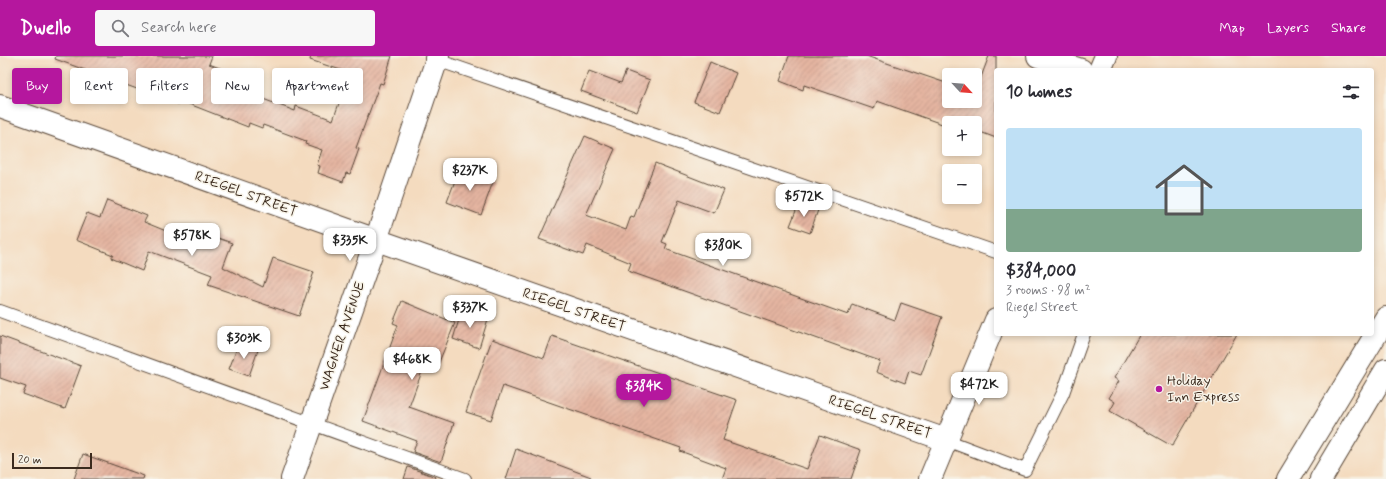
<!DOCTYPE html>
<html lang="en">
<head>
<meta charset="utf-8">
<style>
  :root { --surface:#fff; --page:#f7f7f7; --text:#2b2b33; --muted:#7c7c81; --line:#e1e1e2; --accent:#b5179e }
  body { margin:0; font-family:Mynerve,sans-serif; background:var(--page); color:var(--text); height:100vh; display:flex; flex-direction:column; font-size:15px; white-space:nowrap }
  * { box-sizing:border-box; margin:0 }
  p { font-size:13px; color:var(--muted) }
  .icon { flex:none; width:22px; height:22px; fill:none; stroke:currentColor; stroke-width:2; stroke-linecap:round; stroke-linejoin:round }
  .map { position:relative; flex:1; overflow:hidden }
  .drawer { position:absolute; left:994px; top:12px; width:380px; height:268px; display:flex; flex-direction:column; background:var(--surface); border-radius:4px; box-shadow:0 2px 6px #0003 }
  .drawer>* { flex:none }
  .banner { position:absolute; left:12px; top:12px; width:380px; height:36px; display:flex; gap:8px }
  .needle { width:26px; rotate:116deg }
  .fabs { position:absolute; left:942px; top:12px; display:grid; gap:8px }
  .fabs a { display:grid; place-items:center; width:40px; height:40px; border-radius:4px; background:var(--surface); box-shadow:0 2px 6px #0003; font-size:20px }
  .scale { position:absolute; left:12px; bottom:10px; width:80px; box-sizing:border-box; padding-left:4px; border:2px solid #3b2a1e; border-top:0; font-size:11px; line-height:14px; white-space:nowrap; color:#3b2a1e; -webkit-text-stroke:3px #f7f3e8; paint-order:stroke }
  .price { position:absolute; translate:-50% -34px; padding:0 9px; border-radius:8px; background:#fff; color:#222; font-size:13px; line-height:26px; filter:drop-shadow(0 1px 2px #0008) }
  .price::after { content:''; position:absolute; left:50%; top:24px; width:12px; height:9px; margin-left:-6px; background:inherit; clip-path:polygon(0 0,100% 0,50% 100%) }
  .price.current { background:var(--accent); color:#fff }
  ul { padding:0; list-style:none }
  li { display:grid; align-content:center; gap:8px; height:212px; padding:0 12px }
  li+li { border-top:1px solid var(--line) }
  li span { display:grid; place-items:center; height:124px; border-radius:4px; color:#555 }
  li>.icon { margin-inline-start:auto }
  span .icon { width:72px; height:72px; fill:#fffc; stroke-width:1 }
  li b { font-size:17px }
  h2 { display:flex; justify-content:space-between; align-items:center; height:48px; padding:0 12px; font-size:17px }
  .pill { padding:0 14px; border-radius:4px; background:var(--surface); box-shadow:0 2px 6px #0003; font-size:14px; line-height:36px }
  .pill.current { background:var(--accent); color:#fff }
  header { display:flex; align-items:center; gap:24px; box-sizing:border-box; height:56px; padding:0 20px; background:var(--accent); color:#fff }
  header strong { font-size:19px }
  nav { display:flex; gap:22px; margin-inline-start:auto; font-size:14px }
  .search { width:280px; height:36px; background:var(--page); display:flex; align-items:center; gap:10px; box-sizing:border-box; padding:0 14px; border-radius:4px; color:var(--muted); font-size:15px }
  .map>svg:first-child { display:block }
  .building { fill:url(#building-hatch) }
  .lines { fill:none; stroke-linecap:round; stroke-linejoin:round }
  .service-casing { stroke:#574536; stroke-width:14 }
  .minor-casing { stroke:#574536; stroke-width:24 }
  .tertiary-casing { stroke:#574536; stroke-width:24 }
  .motorway-casing { stroke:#574536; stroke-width:24 }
  .service { stroke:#fff; stroke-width:12 }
  .minor { stroke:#fff; stroke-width:22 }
  .tertiary { stroke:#fff; stroke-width:22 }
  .motorway { stroke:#fff; stroke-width:22 }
  .poi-dot { fill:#b5179e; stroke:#f7f3e8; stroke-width:1.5 }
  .labels { text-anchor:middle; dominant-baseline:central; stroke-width:3; stroke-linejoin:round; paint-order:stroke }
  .street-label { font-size:14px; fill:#3b2a1e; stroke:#f7f3e8 }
  .poi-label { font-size:14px; fill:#3b2a1e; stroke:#f7f3e8; text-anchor:start }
</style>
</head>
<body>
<header>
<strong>Dwello</strong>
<div class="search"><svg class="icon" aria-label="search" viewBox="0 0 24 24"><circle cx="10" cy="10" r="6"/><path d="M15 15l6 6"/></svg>Search here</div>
<nav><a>Map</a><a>Layers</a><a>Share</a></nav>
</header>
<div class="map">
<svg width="1386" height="423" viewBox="0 0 1386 423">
  <defs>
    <pattern id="building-hatch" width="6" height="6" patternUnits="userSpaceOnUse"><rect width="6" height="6" fill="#e5b5a1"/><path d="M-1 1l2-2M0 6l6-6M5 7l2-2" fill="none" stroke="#bb9383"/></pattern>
  </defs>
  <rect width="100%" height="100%" fill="#f7f3e8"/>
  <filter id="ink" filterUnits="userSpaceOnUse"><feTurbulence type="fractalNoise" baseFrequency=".025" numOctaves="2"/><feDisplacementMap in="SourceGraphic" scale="8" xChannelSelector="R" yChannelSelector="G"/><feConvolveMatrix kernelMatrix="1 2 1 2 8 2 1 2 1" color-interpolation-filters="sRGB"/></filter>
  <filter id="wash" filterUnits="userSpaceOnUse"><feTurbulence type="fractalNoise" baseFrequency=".012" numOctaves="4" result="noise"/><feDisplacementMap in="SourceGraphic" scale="16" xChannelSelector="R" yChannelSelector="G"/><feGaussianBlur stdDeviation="0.9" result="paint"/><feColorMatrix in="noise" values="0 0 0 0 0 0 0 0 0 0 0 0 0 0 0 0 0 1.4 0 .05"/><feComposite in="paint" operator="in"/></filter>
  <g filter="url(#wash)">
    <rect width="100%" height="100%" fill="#f4dbbf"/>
    <g id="blocks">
      <g class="building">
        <path d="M56 0H212L209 8 244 21 239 34 295 55 296 50 333 64 350 17 310 4 311 0H392L383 28 380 27 356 92 359 93 350 118 346 117 343 126 318 117 320 110 317 109 322 94 305 88 306 85 263 69 262 72 249 67 248 71 184 46 178 48 55 3Z"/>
        <path d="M789 0H866L949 28V45H975V37L989 0H996V82L975 74V67H957L944 62 942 68 877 45 874 53 804 29 803 34 780 25Z"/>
        <path d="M710 6 736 17 720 56 694 46Z"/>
        <path d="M589 15 621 27 626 15 650 24 637 56 581 35Z"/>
        <path d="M585 80 615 93 586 159 626 174 631 160 634 161 655 107 724 134 714 157 679 144 662 186 667 188 665 193 848 259 852 248 895 264 901 247 942 261 921 319 909 315 905 327 876 316 880 305 628 215 631 207 587 189 583 199 539 183Z"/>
        <path d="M459 114 493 126 481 159 447 146Z"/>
        <path d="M107 144 147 160 144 166 188 184 192 173 232 187 223 211 263 231 273 202 314 216 299 260 208 229 212 219 149 195 142 215 111 202 113 199 76 184 87 157 100 162Z"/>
        <path d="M799 147 818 154 810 177 790 170Z"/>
        <path d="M402 245 455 267 437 311 425 307 409 351 454 367 441 406 413 396 417 385 363 365 398 269 393 267Z"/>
        <path d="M462 254 488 263 479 292 453 283Z"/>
        <path d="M1140 278H1237L1172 390 1110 355 1115 346 1109 342 1119 325 1114 322Z"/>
        <path d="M0 280 81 310 65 353 23 338 26 331 0 322Z"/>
        <path d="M552 280 737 344 723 384 807 413 820 379 861 394 851 423H722L726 412 680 395 681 392 503 330 491 364 466 356 492 283 544 302Z"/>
        <path d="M239 287 258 294 249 320 229 313Z"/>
        <path d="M516 393 591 421 590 423H506Z"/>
        <path d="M83 398 144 420 143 423H74Z"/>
        <path d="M408 411 436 421 435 423H404Z"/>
      </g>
    </g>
  </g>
  <g filter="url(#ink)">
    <use href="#blocks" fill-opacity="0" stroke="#574536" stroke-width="1"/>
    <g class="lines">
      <g class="service-casing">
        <g id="service">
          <path d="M431 2 996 196"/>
          <path d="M0 255 465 423"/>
          <path d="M946 384 1025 414 1063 337 1084 278"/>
        </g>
      </g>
      <g class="minor-casing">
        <g id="minor">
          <path d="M1038 0 1081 14"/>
          <path d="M0 50 354 176 946 384"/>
          <path d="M292 423 376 184 438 0"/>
        </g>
      </g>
      <g class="tertiary-casing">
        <g id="tertiary">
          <path d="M1100 14 1106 0"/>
          <path d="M930 423 996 264"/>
        </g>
      </g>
      <g class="motorway-casing">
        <g id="motorway">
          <path d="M1288 423 1386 262"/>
          <path d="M1321 423 1386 314"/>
        </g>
      </g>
      <use href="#service" class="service"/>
      <use href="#minor" class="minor"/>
      <use href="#tertiary" class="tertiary"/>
      <use href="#motorway" class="motorway"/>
    </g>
  </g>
  <circle class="poi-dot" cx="1159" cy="333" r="4"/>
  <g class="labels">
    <g class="street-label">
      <text transform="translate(246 138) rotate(20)">RIEGEL STREET</text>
      <text transform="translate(574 254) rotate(19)">RIEGEL STREET</text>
      <text transform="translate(342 280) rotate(-71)">WAGNER AVENUE</text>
      <text transform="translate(880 361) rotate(19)">RIEGEL STREET</text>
    </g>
    <g class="poi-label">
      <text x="1167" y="325">Holiday<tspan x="1167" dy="16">Inn Express</tspan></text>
    </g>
  </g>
</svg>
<div class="fabs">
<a><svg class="needle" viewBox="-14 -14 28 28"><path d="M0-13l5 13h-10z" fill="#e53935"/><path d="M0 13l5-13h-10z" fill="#7c7c81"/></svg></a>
<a>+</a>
<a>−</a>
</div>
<div class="scale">20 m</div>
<b class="price" style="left:470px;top:136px">$237K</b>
<b class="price" style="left:804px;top:162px">$572K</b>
<b class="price" style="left:192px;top:201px">$578K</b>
<b class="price" style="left:350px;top:206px">$335K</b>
<b class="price" style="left:723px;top:211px">$380K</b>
<b class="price" style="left:470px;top:273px">$337K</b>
<b class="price" style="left:244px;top:304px">$303K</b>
<b class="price" style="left:412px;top:325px">$468K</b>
<b class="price" style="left:979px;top:350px">$472K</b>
<b class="price current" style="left:644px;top:352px">$384K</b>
<div class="banner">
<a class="pill current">Buy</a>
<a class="pill">Rent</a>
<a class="pill">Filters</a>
<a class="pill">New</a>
<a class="pill">Apartment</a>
</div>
<section class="drawer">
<h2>10 homes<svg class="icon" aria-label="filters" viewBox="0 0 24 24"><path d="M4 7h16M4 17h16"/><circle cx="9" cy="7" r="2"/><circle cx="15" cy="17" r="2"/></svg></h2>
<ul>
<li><span style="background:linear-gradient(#bfe0f5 65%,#7fa58c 0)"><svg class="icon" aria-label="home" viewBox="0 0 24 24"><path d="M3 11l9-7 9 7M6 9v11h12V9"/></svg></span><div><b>$384,000</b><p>3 rooms · 98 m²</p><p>Riegel Street</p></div></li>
</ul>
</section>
</div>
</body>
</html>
